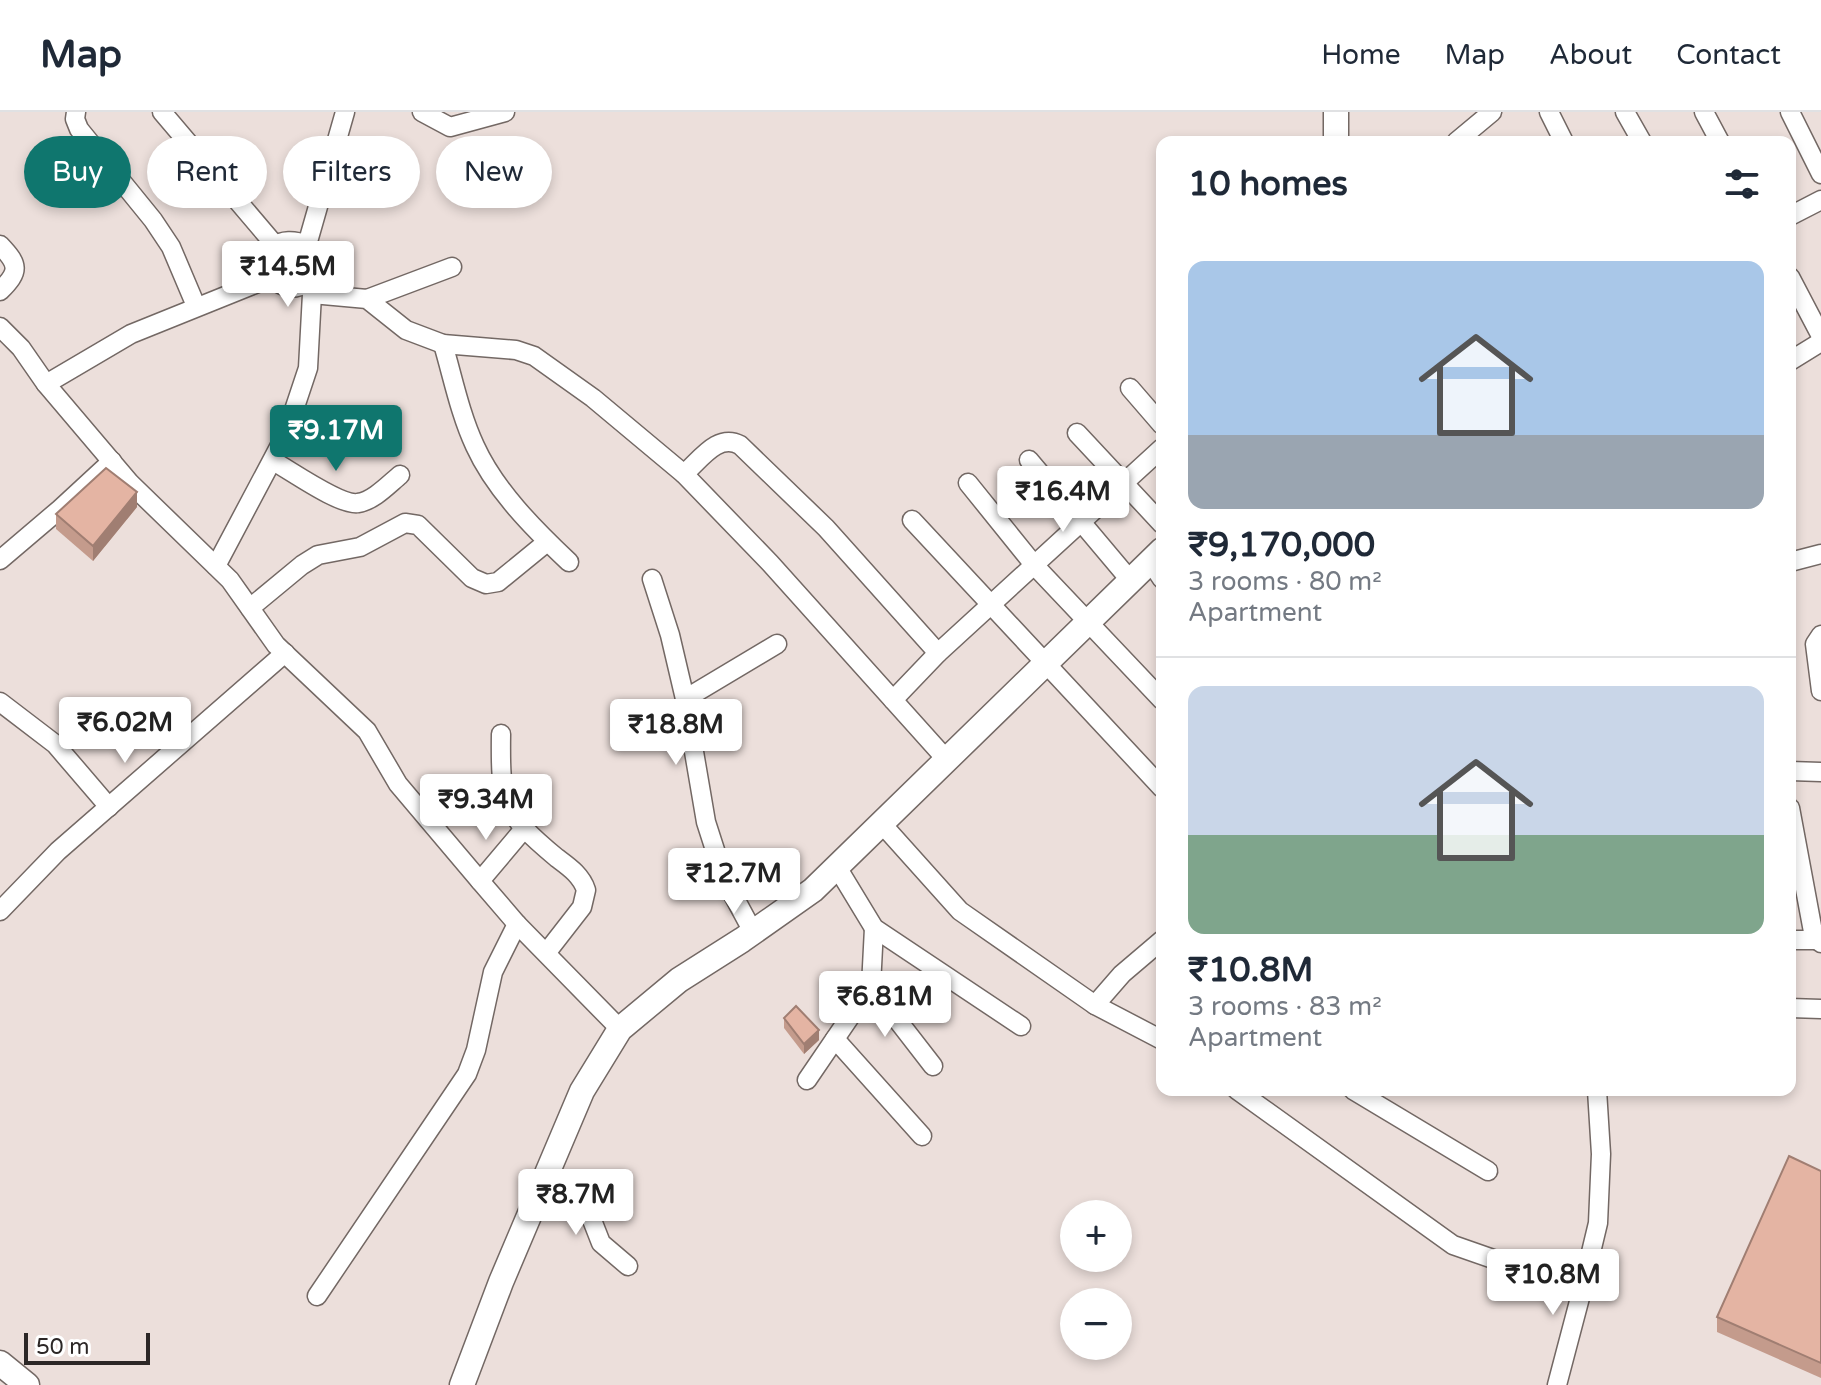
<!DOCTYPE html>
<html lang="en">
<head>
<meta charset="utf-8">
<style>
  :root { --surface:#fff; --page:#f6f6f7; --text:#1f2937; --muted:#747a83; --line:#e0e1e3; --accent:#0f766e }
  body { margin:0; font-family:"Varela Round",sans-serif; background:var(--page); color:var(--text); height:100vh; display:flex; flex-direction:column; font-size:30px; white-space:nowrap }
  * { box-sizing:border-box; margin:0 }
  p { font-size:26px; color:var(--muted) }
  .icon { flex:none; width:44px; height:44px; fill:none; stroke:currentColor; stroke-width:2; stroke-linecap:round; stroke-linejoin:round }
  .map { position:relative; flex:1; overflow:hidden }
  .sheet { position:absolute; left:1156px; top:24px; width:640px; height:960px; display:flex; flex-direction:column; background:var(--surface); border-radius:16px; box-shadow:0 4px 12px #0003 }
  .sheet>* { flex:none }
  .top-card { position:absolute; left:24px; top:24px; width:760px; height:72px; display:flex; gap:16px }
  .tools { position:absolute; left:1060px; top:1088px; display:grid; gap:16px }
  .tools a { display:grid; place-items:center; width:72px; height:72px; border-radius:50%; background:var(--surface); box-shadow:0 4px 12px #0003; font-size:40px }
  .scale { position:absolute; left:24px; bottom:20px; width:126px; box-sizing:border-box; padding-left:8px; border:4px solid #2c2726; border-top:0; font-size:22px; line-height:28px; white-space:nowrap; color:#2c2726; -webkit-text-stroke:6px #fff; paint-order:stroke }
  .price { position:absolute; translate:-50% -68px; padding:0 18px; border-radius:8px; background:#fff; color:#222; font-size:26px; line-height:52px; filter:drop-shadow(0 2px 4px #0008) }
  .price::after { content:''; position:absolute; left:50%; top:48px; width:24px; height:18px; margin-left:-12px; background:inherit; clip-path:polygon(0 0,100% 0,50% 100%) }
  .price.active { background:var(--accent); color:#fff }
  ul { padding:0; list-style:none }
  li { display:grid; align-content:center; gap:16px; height:424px; padding:0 32px }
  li+li { border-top:2px solid var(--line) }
  li span { display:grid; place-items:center; height:248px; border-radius:16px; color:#555 }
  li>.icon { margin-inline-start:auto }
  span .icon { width:144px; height:144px; fill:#fffc; stroke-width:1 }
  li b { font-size:34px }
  h2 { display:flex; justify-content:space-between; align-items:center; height:96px; padding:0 32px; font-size:34px }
  .chip { padding:0 28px; border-radius:36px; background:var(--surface); box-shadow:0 4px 12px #0003; font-size:28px; line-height:72px }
  .chip.active { background:var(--accent); color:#fff }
  header { display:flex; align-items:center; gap:48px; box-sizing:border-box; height:112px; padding:0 40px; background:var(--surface); border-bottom:2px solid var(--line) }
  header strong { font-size:38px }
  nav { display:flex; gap:44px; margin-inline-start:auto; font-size:28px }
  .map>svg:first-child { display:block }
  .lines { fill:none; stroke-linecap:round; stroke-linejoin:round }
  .minor-casing { stroke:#736864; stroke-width:21 }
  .major-casing { stroke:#736864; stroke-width:27 }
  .minor { stroke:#fff; stroke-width:18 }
  .major { stroke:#fff; stroke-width:24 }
  .wall { fill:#c49b8c }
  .shaded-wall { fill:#a07e72 }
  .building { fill:#e4b4a3; stroke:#a07e72; stroke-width:2 }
</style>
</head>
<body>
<header>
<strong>Map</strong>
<nav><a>Home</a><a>Map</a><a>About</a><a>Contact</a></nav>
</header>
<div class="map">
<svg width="1821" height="1273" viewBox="0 0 1821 1273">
  <rect width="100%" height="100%" fill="#ecdfdb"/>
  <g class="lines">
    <g class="minor-casing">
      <g id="minor">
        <path d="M76 0 75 7 79 17 153 108 171 135 196 194"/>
        <path d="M162 0 275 133"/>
        <path d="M422 0 450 15 505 0"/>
        <path d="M1549 0 1564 30"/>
        <path d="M1625 0 1642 30"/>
        <path d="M1704 0 1720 30"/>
        <path d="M1790 0 1821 62"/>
        <path d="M1456 30 1492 0"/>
        <path d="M1790 104 1821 88"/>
        <path d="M0 133C19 153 20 159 0 179"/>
        <path d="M1790 165 1821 224"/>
        <path d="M270 166C285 176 293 180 308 170"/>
        <path d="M312 182 367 187 406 218 443 232 516 238 534 244 593 286 684 362 770 451 946 647"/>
        <path d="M367 187 452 155"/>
        <path d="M0 215 21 236 46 272 130 371 230 468 276 533 367 619 398 672 480 769 517 812 620 917"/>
        <path d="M443 232C453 266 460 302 475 334 495 378 534 417 569 450"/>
        <path d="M1790 249 1821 230"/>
        <path d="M46 272 131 222 270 166C260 136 280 122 307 133L345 0"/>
        <path d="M1130 276 1162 313"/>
        <path d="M1077 321 1162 412"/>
        <path d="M1029 348 1130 468"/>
        <path d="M273 349C290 358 340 394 358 391 373 389 388 373 400 363"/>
        <path d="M684 362C701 347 718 321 740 333L826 416 938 541"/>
        <path d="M968 371 1035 454 1162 588"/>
        <path d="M912 408 1162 676"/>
        <path d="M0 448 60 397 112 349"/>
        <path d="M1150 449 1162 467"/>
        <path d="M1790 450 1821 442"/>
        <path d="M216 454 286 322 308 256 312 182 308 170C316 155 314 147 307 133"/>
        <path d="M652 467 670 523 685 587 706 710 724 766 753 820"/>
        <path d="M250 496 302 453 318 443 360 435 405 411 418 413 472 466 486 472 498 470 547 430"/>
        <path d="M1821 523 1815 532 1821 579"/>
        <path d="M685 587 777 532"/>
        <path d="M893 588 938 541 1162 336"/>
        <path d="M0 590 55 632 109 695"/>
        <path d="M501 622C500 691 503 701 557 746 569 755 581 763 586 778L582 795 547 840"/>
        <path d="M1790 659 1821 660"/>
        <path d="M1790 696 1814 825 1821 831"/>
        <path d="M882 712 960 799 1095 893 1162 928"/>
        <path d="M837 755 874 816 1021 914"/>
        <path d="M480 769 523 718"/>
        <path d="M0 799 58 739 285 541"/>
        <path d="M1790 828H1815"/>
        <path d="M871 874 933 954"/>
        <path d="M1095 893 1122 862 1162 828"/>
        <path d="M1790 896 1821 897"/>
        <path d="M835 927 922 1024"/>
        <path d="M807 968 871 874 874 816"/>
        <path d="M1237 978 1453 1133 1582 1178 1598 1111 1601 1042 1597 978"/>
        <path d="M1353 978 1488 1059"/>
        <path d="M546 1065 578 1087 592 1108 601 1131 628 1154"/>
        <path d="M317 1184 467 962 476 938 493 860 517 812"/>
        <path d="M1557 1273 1582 1178"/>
      </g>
    </g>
    <g class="major-casing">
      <g id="major">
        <path d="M1336 30V0"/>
        <path d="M0 1251 27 1273"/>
        <path d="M462 1273 501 1170 582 979 620 917 679 868 742 828 813 778 1162 438"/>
      </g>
    </g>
    <use href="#minor" class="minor"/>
    <use href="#major" class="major"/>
  </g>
  <g class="wall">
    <path d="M137 395 93 449 56 417V402Z"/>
    <path d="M784 906 819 928 804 942 784 916Z"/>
    <path d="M1821 1059V1266L1717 1220V1205Z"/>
  </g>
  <g class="shaded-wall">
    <path d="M137 380V395L93 449V434Z"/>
    <path d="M819 918V928L804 942V932Z"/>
  </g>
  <g class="building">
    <path d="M106 356 137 380 93 434 56 402Z"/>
    <path d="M796 894 819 918 804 932 784 906Z"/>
    <path d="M1789 1044 1821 1059V1251L1717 1205Z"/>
  </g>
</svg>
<div class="tools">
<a>+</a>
<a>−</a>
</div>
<div class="scale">50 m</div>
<b class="price" style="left:288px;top:197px">₹14.5M</b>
<b class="price active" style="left:336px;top:361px">₹9.17M</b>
<b class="price" style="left:1063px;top:422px">₹16.4M</b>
<b class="price" style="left:125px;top:653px">₹6.02M</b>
<b class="price" style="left:676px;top:655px">₹18.8M</b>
<b class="price" style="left:486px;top:730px">₹9.34M</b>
<b class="price" style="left:734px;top:804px">₹12.7M</b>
<b class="price" style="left:885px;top:927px">₹6.81M</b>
<b class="price" style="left:576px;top:1125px">₹8.7M</b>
<b class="price" style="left:1553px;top:1205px">₹10.8M</b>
<div class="top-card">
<a class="chip active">Buy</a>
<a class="chip">Rent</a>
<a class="chip">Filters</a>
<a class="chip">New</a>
</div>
<section class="sheet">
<h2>10 homes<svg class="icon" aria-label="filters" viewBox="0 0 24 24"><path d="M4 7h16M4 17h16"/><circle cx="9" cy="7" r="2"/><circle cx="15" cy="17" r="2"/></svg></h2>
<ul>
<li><span style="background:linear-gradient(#a9c7e8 70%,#9aa5b1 0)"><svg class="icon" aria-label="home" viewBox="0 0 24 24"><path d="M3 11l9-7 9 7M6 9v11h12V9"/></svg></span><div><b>₹9,170,000</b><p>3 rooms · 80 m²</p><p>Apartment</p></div></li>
<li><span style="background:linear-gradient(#c9d6e8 60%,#7fa58c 0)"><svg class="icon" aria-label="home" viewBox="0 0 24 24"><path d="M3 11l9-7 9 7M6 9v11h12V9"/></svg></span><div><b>₹10.8M</b><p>3 rooms · 83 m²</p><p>Apartment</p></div></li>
</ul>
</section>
</div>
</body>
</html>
